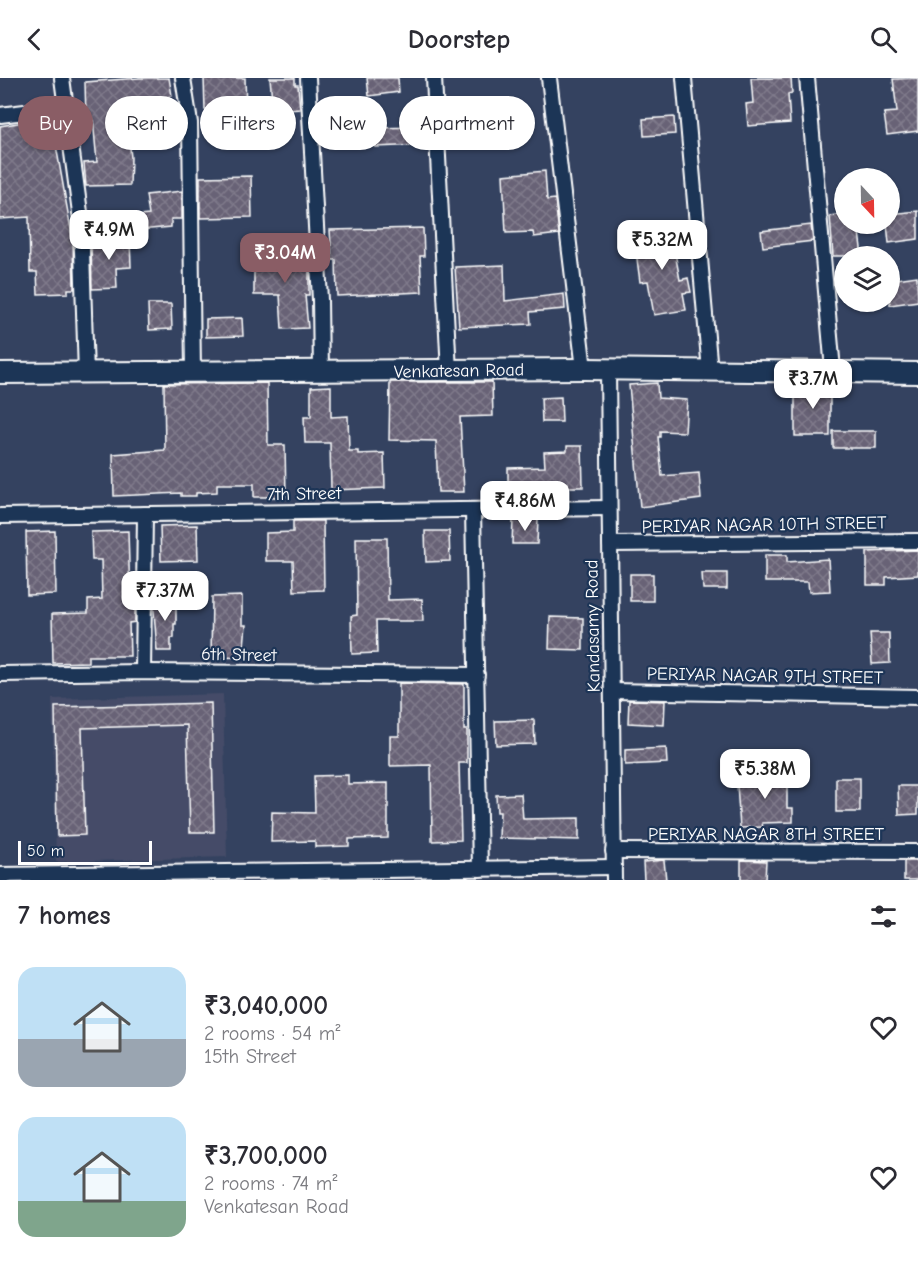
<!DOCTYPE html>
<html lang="en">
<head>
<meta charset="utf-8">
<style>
  :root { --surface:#fff; --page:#f2f2f3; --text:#2b2b33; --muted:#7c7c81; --accent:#8a5d65 }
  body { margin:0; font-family:"Comic Neue",sans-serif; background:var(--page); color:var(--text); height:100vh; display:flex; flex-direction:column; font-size:22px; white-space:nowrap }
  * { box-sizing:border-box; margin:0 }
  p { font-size:20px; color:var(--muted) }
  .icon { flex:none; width:33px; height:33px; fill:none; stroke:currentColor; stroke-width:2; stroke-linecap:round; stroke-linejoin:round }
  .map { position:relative; height:802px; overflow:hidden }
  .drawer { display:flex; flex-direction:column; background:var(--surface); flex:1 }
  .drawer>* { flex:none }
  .hud { position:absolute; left:18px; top:18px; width:600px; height:54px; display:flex; gap:12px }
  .needle { width:39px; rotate:158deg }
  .buttons { position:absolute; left:834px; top:90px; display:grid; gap:12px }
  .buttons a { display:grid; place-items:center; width:66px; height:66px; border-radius:50%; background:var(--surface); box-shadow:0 2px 4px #0004; font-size:30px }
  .scale { position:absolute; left:18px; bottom:15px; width:134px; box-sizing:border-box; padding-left:6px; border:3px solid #fff; border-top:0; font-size:16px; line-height:21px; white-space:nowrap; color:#fff; -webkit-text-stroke:4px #1d3557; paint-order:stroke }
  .price { position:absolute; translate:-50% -51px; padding:0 14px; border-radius:12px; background:#fff; color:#222; font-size:20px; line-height:39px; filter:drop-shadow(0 2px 3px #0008) }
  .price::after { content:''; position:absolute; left:50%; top:36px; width:18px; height:14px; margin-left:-9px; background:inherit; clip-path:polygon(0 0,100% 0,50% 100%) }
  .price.selected { background:var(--accent); color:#fff }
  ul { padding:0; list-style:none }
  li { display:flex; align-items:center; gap:18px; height:150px; padding:0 18px }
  li span { display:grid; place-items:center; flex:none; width:168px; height:120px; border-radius:18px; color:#555 }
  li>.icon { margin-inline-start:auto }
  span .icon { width:72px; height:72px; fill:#fffc; stroke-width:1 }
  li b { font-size:26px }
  h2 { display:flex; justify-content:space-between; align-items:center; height:72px; padding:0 18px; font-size:26px }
  .chip { padding:0 21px; border-radius:27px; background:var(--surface); box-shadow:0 2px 4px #0004; font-size:21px; line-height:54px }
  .chip.selected { background:var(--accent); color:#fff }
  header { display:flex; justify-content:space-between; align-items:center; height:78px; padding:0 18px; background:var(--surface); font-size:27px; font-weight:800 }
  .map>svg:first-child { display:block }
  .built { fill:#444c67 }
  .building { fill:url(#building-cross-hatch); stroke:#fff; stroke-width:1.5 }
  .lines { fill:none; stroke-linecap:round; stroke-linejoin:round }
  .street-casing { stroke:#fff; stroke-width:18 }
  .secondary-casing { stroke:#fff; stroke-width:24 }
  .street { stroke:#1d3557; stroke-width:14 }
  .secondary { stroke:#1d3557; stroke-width:20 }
  .labels { text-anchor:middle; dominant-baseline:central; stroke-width:4.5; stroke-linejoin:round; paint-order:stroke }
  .street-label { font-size:18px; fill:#fff; stroke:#1d3557 }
</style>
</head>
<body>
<header><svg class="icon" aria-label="back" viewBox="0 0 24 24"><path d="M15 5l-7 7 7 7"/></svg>Doorstep<svg class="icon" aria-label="search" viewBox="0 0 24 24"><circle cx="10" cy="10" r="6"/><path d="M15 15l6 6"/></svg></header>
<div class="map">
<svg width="918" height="802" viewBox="0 0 918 802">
  <defs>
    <pattern id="building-cross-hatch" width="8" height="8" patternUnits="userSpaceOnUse" patternTransform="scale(1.5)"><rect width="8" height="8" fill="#686276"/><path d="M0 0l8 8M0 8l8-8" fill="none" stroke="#7f7a8b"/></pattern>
  </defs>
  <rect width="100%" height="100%" fill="#344260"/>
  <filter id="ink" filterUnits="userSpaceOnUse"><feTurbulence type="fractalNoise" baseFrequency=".0167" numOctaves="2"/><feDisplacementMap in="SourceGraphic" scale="12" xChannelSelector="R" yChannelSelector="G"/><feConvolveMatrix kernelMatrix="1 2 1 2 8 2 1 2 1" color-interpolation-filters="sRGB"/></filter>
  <g filter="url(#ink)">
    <path class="built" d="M223 616 227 779 56 784 52 621Z"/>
    <g class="building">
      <path d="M139 0H169L172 18 126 26 131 80 130 107 86 108 84 85 97 84 93 41H86L85 4Z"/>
      <path d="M204 0H245L246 30 205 32Z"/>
      <path d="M270 0H295V7H298L300 31 273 33Z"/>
      <path d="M367 0H398L399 14 369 18Z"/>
      <path d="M751 0H791L792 15 788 16 790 45 748 48 746 26 753 25Z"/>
      <path d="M918 0V53L887 57 884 35 897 34 893 1Z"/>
      <path d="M674 39 675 56 644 58 643 41Z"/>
      <path d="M24 44 26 61 54 56 73 163 74 211H68V215L38 216 37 194H30L29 139 0 141V48Z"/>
      <path d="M421 49 422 67 375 69V50Z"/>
      <path d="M545 93 547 122 555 121 559 156 534 159 533 154 506 155 503 97Z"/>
      <path d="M251 98 252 139 200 140V99Z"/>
      <path d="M182 113V141H171V149L140 152 139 138 149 137 146 117Z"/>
      <path d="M918 133V161L889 165 887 146H890V136Z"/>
      <path d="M844 136V146H858L862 178H833L830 138Z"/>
      <path d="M811 147 813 163 763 169 761 153Z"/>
      <path d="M423 150 424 178H420L422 214 337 218 336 182H332L330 152Z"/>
      <path d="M679 152 682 168 674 169 680 202 688 200 691 214 683 215 686 232 654 237 648 203 640 204 634 158Z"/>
      <path d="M130 161 131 189 116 190 117 210 92 211 91 162Z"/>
      <path d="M269 165 298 166 297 191H309V217H305L308 250 282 251 280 217H254V192H268Z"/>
      <path d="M504 187 505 223 564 216 565 231 530 234 531 246 459 249 455 189Z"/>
      <path d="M917 198 918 223 890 227V202Z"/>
      <path d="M148 226H171L172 251 149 252Z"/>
      <path d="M242 240 243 258 206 259V241Z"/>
      <path d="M390 304H492L493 338 460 339 464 414H438L436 363 389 362Z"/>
      <path d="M267 305 268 367H285L286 419H254V406H217V414L196 415V418H181V415L114 418 113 376 165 372 164 306Z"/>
      <path d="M657 305 658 320 687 322 685 354 660 353V359H658L662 398 699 395 701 421 640 429 629 307Z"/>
      <rect x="795" y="306" width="35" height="52"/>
      <path d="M331 308V339L348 338 349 373H358V376L384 375 385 410 331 412 330 365H305L304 339H311V309Z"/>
      <path d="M561 319 562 344H542L541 320Z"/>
      <rect x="833" y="353" width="43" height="17"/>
      <path d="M567 368H582L583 409H568V405L508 409V390L545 389 544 374 567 373Z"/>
      <path d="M513 441H538L537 466H512Z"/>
      <path d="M293 443H323L324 512 294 513 293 483H266V455L293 454Z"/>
      <path d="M197 447 198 482 161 483 160 448Z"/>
      <path d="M55 453 56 516 27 517 26 454Z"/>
      <path d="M128 453 130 520H135V544L129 545 130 578H88V584L53 585 52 536 88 535V522L102 521 101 482H92L91 454Z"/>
      <path d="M425 453H449L450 483 426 484Z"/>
      <path d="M356 460H387L388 522 422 521 423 543H376L377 575 352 576 351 538 357 537Z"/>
      <path d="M918 472V497L886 499V507H867V474Z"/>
      <path d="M765 477H787V484L828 481 830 513 809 514 808 504H765Z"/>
      <path d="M702 495H727V511H703Z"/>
      <rect x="630" y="496" width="23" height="27"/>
      <path d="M242 518V547H246L243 579 211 580 212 519Z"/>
      <path d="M176 519V546H174V560H171V573H157L153 520Z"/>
      <path d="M550 539 583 540V572L549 571Z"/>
      <path d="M870 555H889L890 585 872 586Z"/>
      <path d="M399 605 464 606V652H467V685H459L461 762 432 763 431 687 390 688V658H399Z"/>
      <path d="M629 622 665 623 664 647 628 645Z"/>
      <path d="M211 625 214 754H190L187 647 82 650 85 757 57 758 55 629Z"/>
      <path d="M534 642 535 666 496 667 495 643Z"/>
      <path d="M666 670 667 685 625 687V672Z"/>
      <path d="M787 689V730H793V744L762 745 763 749 740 750 737 707 765 705V690Z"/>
      <path d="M348 697V706L388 705V760L349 761V768L315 769V763L271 764 272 734 315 735 314 698Z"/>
      <rect x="836" y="700" width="24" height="34"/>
      <path d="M898 708H918V736L899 737Z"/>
      <path d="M521 716 523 741 579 740V762L499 760 500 734H497L496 717Z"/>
      <path d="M664 782 666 802H644L643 784Z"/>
      <path d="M741 782 766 783 765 802H741Z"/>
      <rect x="904" y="783" width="14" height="19"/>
    </g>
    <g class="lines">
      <g class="street-casing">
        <g id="street">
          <path d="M62 0 81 142 86 296"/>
          <path d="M183 0 190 45 193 295"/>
          <path d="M308 0 320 222 321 295"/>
          <path d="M434 0 449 294"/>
          <path d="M549 0 584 291"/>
          <path d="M684 0 710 293"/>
          <path d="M807 0 833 292"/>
          <path d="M0 37 66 29"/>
          <path d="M608 293 614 802"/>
          <path d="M473 432 480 791"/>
          <path d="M0 438 609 430"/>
          <path d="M610 466 918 463"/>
          <path d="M143 594 145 436"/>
          <path d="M0 596 143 594 477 597"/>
          <path d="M612 613 918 619"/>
          <path d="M613 773 918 774"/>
          <path d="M0 797 614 789"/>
        </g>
      </g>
      <g class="secondary-casing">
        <path id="secondary" d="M0 295 584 291 918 295"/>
      </g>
      <use href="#street" class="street"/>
      <use href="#secondary" class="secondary"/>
    </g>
  </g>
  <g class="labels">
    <g class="street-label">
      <text transform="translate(459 293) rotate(-1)">Venkatesan Road</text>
      <text transform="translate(304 416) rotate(-1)">7th Street</text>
      <text transform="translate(764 447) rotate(-1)">PERIYAR NAGAR 10TH STREET</text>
      <text transform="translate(593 548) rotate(-91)">Kandasamy Road</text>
      <text transform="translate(239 577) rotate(1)">6th Street</text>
      <text transform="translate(765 598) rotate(1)">PERIYAR NAGAR 9TH STREET</text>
      <text x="766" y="756">PERIYAR NAGAR 8TH STREET</text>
    </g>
  </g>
</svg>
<div class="buttons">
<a><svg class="needle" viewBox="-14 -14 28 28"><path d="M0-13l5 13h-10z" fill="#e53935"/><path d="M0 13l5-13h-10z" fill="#7c7c81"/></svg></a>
<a><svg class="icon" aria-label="layers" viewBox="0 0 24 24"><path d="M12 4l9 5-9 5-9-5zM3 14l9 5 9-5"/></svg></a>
</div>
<div class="scale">50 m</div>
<b class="price" style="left:109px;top:183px">₹4.9M</b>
<b class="price" style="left:662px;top:193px">₹5.32M</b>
<b class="price selected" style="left:285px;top:206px">₹3.04M</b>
<b class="price" style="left:813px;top:332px">₹3.7M</b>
<b class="price" style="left:525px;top:454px">₹4.86M</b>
<b class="price" style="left:165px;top:544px">₹7.37M</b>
<b class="price" style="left:765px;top:722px">₹5.38M</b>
<div class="hud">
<a class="chip selected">Buy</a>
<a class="chip">Rent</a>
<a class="chip">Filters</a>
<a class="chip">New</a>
<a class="chip">Apartment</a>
</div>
</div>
<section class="drawer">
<h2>7 homes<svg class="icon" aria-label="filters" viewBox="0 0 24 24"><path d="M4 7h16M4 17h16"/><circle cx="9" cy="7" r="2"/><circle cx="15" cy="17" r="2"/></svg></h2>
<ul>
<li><span style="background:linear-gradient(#bfe0f5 60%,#9aa5b1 0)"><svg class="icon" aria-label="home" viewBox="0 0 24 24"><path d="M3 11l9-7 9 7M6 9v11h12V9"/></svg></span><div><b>₹3,040,000</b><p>2 rooms · 54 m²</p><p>15th Street</p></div><svg class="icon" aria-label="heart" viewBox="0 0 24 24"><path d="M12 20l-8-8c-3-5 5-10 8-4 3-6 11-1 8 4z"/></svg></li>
<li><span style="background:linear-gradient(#bfe0f5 70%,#7fa58c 0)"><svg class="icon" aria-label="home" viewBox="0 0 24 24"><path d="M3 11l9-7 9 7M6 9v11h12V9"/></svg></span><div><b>₹3,700,000</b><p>2 rooms · 74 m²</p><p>Venkatesan Road</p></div><svg class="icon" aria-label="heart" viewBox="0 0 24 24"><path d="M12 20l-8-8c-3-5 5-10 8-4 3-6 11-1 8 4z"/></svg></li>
</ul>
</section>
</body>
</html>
